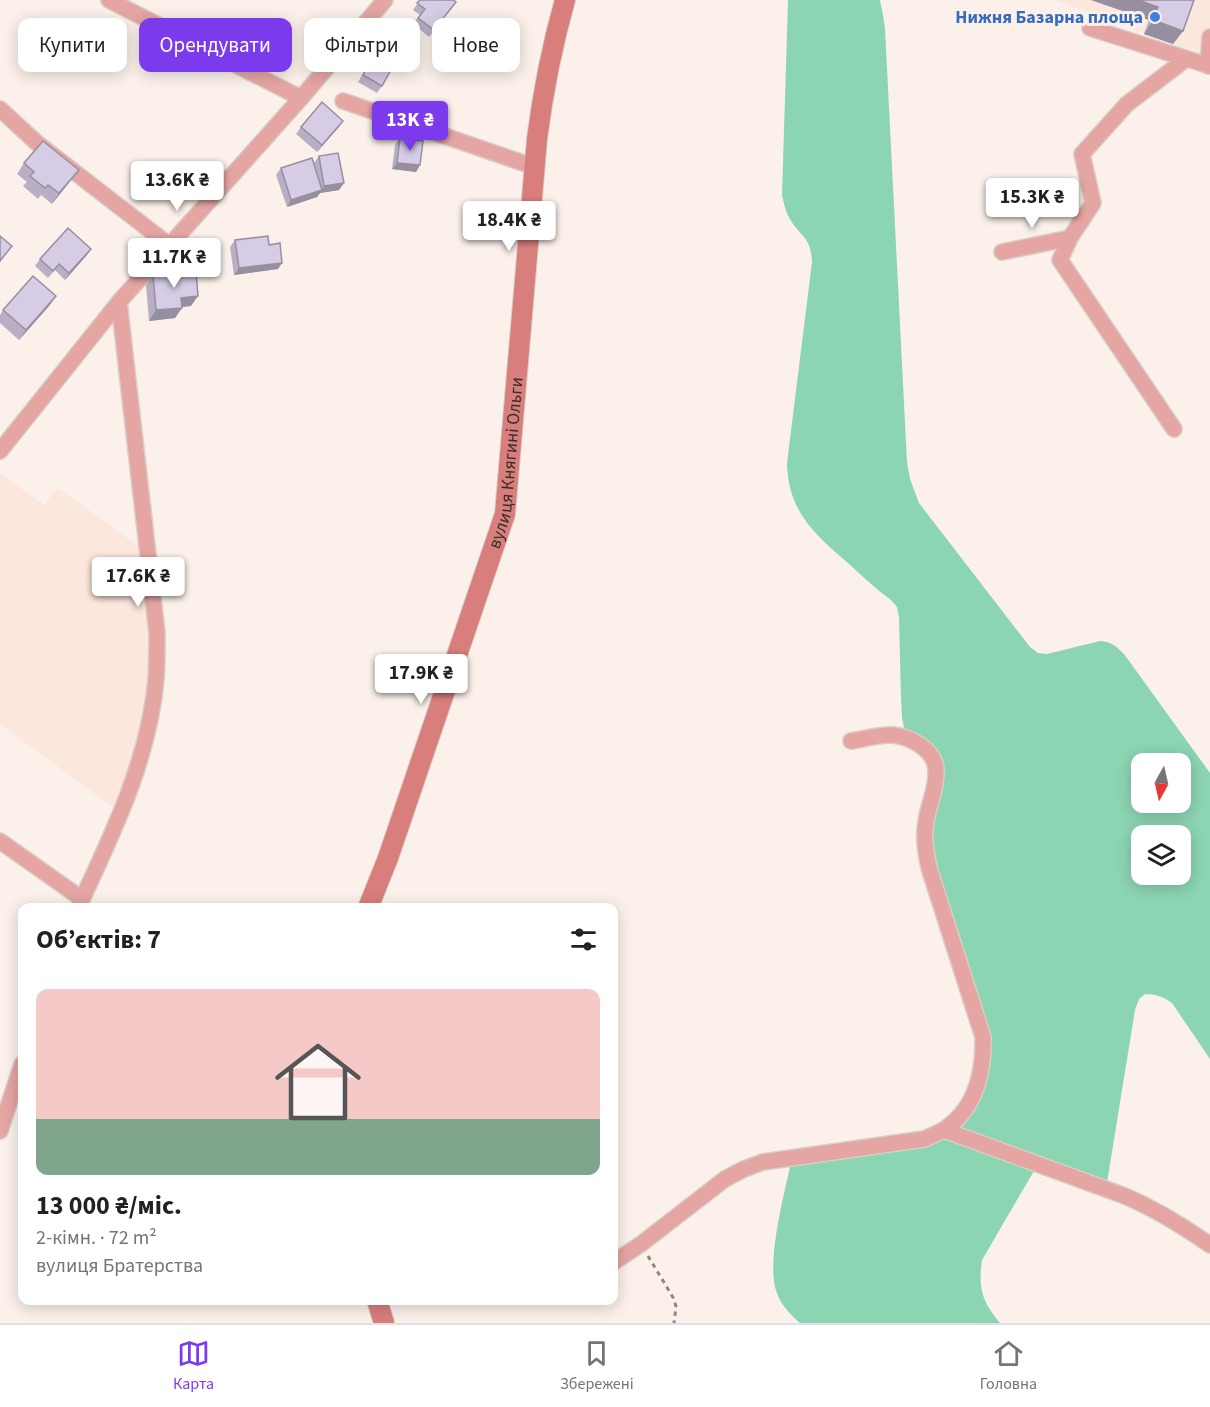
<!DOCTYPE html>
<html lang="uk">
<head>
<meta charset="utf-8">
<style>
  :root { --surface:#fff; --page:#f6f6f6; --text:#202124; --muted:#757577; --line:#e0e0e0; --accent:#7c3aed }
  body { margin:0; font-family:"Source Sans 3",sans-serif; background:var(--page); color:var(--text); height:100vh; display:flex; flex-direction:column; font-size:22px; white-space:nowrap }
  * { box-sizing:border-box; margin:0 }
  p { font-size:20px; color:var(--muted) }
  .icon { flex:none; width:33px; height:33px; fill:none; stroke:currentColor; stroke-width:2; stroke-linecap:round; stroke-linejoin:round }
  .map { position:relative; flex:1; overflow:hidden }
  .sheet { position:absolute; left:18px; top:903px; width:600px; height:402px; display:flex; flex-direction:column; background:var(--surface); border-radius:12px; box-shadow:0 3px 15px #0003 }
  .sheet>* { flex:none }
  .guide { position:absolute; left:18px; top:18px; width:600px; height:54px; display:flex; gap:12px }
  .needle { width:39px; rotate:188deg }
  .tools { position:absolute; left:1131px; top:753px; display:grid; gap:12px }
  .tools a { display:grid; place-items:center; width:60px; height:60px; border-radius:12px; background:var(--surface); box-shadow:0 3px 15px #0003; font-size:30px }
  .price { position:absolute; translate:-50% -51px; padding:0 14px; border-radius:6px; background:#fff; color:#222; font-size:20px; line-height:39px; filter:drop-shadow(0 2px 3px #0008) }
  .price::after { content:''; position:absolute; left:50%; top:36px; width:18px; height:14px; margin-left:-9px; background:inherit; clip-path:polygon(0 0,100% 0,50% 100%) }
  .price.active { background:var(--accent); color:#fff }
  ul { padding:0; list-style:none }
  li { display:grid; align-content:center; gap:12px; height:318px; padding:0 18px }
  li+li { border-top:2px solid var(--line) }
  li span { display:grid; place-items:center; height:186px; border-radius:12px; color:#555 }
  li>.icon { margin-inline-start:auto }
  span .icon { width:108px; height:108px; fill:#fffc; stroke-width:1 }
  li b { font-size:26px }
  h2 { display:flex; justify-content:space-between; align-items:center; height:72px; padding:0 18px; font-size:26px }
  .pill { padding:0 21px; border-radius:12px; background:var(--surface); box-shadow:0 3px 15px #0003; font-size:21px; line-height:54px }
  .pill.active { background:var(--accent); color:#fff }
  .tabs { display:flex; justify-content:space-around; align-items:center; height:84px; border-top:2px solid var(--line); background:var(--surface); font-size:16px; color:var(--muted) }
  .tabs a { display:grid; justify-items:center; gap:3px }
  .tabs .active { color:var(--accent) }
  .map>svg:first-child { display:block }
  .built { fill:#fbe7db }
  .green { fill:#8cd5b3; fill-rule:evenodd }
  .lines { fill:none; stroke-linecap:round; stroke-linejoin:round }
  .street-casing { stroke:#d8cec7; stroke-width:18 }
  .secondary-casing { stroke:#d8cec7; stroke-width:22 }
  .path { stroke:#90867f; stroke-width:3; stroke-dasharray:4.5 4.5; stroke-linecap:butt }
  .street { stroke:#e4a5a3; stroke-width:15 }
  .secondary { stroke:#d87e7c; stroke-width:20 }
  .wall { fill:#b8afc5 }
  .shaded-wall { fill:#968fa0 }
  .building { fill:#d6cce5; stroke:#968fa0; stroke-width:1.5 }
  .shop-dot { fill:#3f7fe0; stroke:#fbf1ea; stroke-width:2 }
  .labels { text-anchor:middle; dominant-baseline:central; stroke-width:6; stroke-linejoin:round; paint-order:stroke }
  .shop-label { font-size:18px; font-weight:bold; fill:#366cbe; stroke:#fbf1ea; text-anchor:end }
  .street-label { font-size:18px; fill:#382e27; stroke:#fbf1ea }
</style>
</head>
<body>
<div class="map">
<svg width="1210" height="1323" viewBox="0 0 1210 1323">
  <rect width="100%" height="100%" fill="#fbf1ea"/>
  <g class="built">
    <path d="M1055 0H1210V55L1173 44Z"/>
    <path d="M0 473 44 505 58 488 148 553 156 679 121 813 0 724Z"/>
  </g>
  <path class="green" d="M788 0H880L883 15 885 29 907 462 910 479 919 503 1030 647 1038 653 1047 654 1100 641C1112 642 1116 646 1124 654L1210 773V1059L1172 1003C1164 997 1156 994 1145 994L1139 999 1135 1010 1106 1189 1038 1164 982 1260C978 1289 982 1301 1000 1323H800C791 1315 781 1305 777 1293 765 1264 785 1191 792 1158L904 1143 957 1119 984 1057 929 868 936 773 906 738 902 718 901 698 899 618 897 607 891 600C876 589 862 576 848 563 814 534 788 511 787 463L812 262C811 236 800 237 790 219 785 211 784 203 782 195ZM1142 764H1180V802H1142ZM1142 836H1180V874H1142Z"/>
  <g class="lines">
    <g class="street-casing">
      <g id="street">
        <path d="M109 0 301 98"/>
        <path d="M1090 28 1210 66"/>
        <path d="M1208 66 1210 37"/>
        <path d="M343 101 535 167"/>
        <path d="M0 109 37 143 169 245"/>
        <path d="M1002 252 1070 238"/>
        <path d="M1174 429 1060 260 1070 238 1093 203 1082 154 1127 104 1186 59"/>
        <path d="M0 451 119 302 301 98 385 0"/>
        <path d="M0 841 82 899"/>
        <path d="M78 908C112 835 149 760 156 679 157 664 157 648 157 633L119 302"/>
        <path d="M944 1130 1125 1196C1155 1209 1183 1226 1210 1245"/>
        <path d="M0 1131 22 1064"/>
        <path d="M614 1262 641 1244 725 1179 744 1169 763 1162 924 1139C931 1136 939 1133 945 1129 976 1108 984 1071 983 1037L929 868C926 853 923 837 926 822 928 805 937 789 936 771 936 751 912 737 893 735 879 734 865 739 851 741"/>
      </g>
    </g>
    <g class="secondary-casing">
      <g id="secondary">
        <path id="s1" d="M368 908 388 858 505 514 537 139C543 92 552 46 565 0"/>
        <path d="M377 1300 384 1323"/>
      </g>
    </g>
    <path class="path" d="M648 1256 674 1299 676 1307 674 1323"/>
    <use href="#street" class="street"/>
    <use href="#secondary" class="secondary"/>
  </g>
  <g class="wall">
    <path d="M420 0 456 2 429 37 413 24 420 15 413 10Z"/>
    <path d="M1091 0H1194L1183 31 1173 44 1144 34 1149 20Z"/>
    <path d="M372 59 377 63 380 59 382 86 377 93 358 82Z"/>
    <path d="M343 121 317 152 296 134 301 127Z"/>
    <path d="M400 138 420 165 416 172 392 169 395 145Z"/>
    <path d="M319 156 344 183 339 190 320 193 317 197 287 207 276 175 281 168 315 169 314 163Z"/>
    <path d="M24 163 79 170 71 180 52 204 41 195 38 199 23 186 27 182 17 174Z"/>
    <path d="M235 240 269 245 278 269 234 275 230 247Z"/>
    <path d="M91 249 86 256 65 280 55 270 48 278 35 266 40 259Z"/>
    <path d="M153 275 191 306 182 307 175 318 149 321 146 285Z"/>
    <path d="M56 296 49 306 19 340 0 323V315L3 310Z"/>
  </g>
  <g class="shaded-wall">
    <path d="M1091 0H1138L1158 7 1149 20Z"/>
    <path d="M1153 20 1183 31 1173 44 1144 34Z"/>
    <path d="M343 121 338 128 317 152 322 145Z"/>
    <path d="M397 163 420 165 416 172 392 169Z"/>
    <path d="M79 170 71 180 52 204 59 193Z"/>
    <path d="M344 183 339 190 320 193 317 197 287 207 291 200 322 190 324 186Z"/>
    <path d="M91 249 86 256 65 280 69 273Z"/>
    <path d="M282 263 278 269 234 275 239 268Z"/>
    <path d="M56 296 49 306 19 340 26 330Z"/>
    <path d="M198 296 191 306 174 308 181 298Z"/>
    <path d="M182 308 175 318 149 321 156 310Z"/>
  </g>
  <g class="building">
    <path d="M420 0H453L456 2 434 30 418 18 425 9 417 3Z"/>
    <path d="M1138 0H1194L1183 31 1153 20 1158 7Z"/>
    <path d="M372 59 378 63 380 59 393 66 382 86 363 75Z"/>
    <path d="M322 102 343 121 322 145 301 127Z"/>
    <path d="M400 138 423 141 420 165 397 163Z"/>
    <path d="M43 141 79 170 59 193 48 185 45 188 30 176 34 172 24 163Z"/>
    <path d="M338 153 344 183 324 186 319 156Z"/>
    <path d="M312 158 322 190 291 200 281 168Z"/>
    <path d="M68 228 91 249 69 273 59 264 53 271 40 259Z"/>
    <path d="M0 236 12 246 0 261Z"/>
    <path d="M268 236 269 245 280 243 282 263 239 268 235 240Z"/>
    <path d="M196 271 198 296 181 298 182 308 156 310 153 275Z"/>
    <path d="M33 276 56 296 26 330 3 310Z"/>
  </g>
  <circle class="shop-dot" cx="1155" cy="17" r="6"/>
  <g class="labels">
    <g class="shop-label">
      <text x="1143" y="17">Нижня Базарна площа</text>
    </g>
    <g class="street-label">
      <text stroke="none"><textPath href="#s1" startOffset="468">вулиця Княгині Ольги</textPath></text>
    </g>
  </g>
</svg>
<div class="tools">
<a><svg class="needle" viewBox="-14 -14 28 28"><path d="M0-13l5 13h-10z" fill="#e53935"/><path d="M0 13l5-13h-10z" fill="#757577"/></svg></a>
<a><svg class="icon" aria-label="layers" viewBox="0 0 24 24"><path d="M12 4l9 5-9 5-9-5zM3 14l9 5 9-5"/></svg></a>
</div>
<b class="price active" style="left:410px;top:152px">13K ₴</b>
<b class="price" style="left:177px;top:212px">13.6K ₴</b>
<b class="price" style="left:1032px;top:229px">15.3K ₴</b>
<b class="price" style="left:509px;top:252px">18.4K ₴</b>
<b class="price" style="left:174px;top:289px">11.7K ₴</b>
<b class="price" style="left:138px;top:608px">17.6K ₴</b>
<b class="price" style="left:421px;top:705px">17.9K ₴</b>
<div class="guide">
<a class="pill">Купити</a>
<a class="pill active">Орендувати</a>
<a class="pill">Фільтри</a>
<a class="pill">Нове</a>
</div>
<section class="sheet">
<h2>Об’єктів: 7<svg class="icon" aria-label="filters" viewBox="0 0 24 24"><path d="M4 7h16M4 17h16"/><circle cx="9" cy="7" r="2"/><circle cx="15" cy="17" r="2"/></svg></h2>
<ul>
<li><span style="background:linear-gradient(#f6c9c9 70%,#7fa58c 0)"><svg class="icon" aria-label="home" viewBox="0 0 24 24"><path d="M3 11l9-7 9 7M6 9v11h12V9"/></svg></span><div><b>13 000 ₴/міс.</b><p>2-кімн. · 72 m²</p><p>вулиця Братерства</p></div></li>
</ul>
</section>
</div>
<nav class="tabs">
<a class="active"><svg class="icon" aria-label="map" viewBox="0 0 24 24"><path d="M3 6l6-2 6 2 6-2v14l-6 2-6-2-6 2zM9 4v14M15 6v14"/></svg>Карта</a>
<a><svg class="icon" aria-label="saved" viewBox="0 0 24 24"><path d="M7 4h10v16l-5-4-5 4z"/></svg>Збережені</a>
<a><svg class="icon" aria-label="home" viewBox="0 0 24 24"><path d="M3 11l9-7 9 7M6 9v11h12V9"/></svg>Головна</a>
</nav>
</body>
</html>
